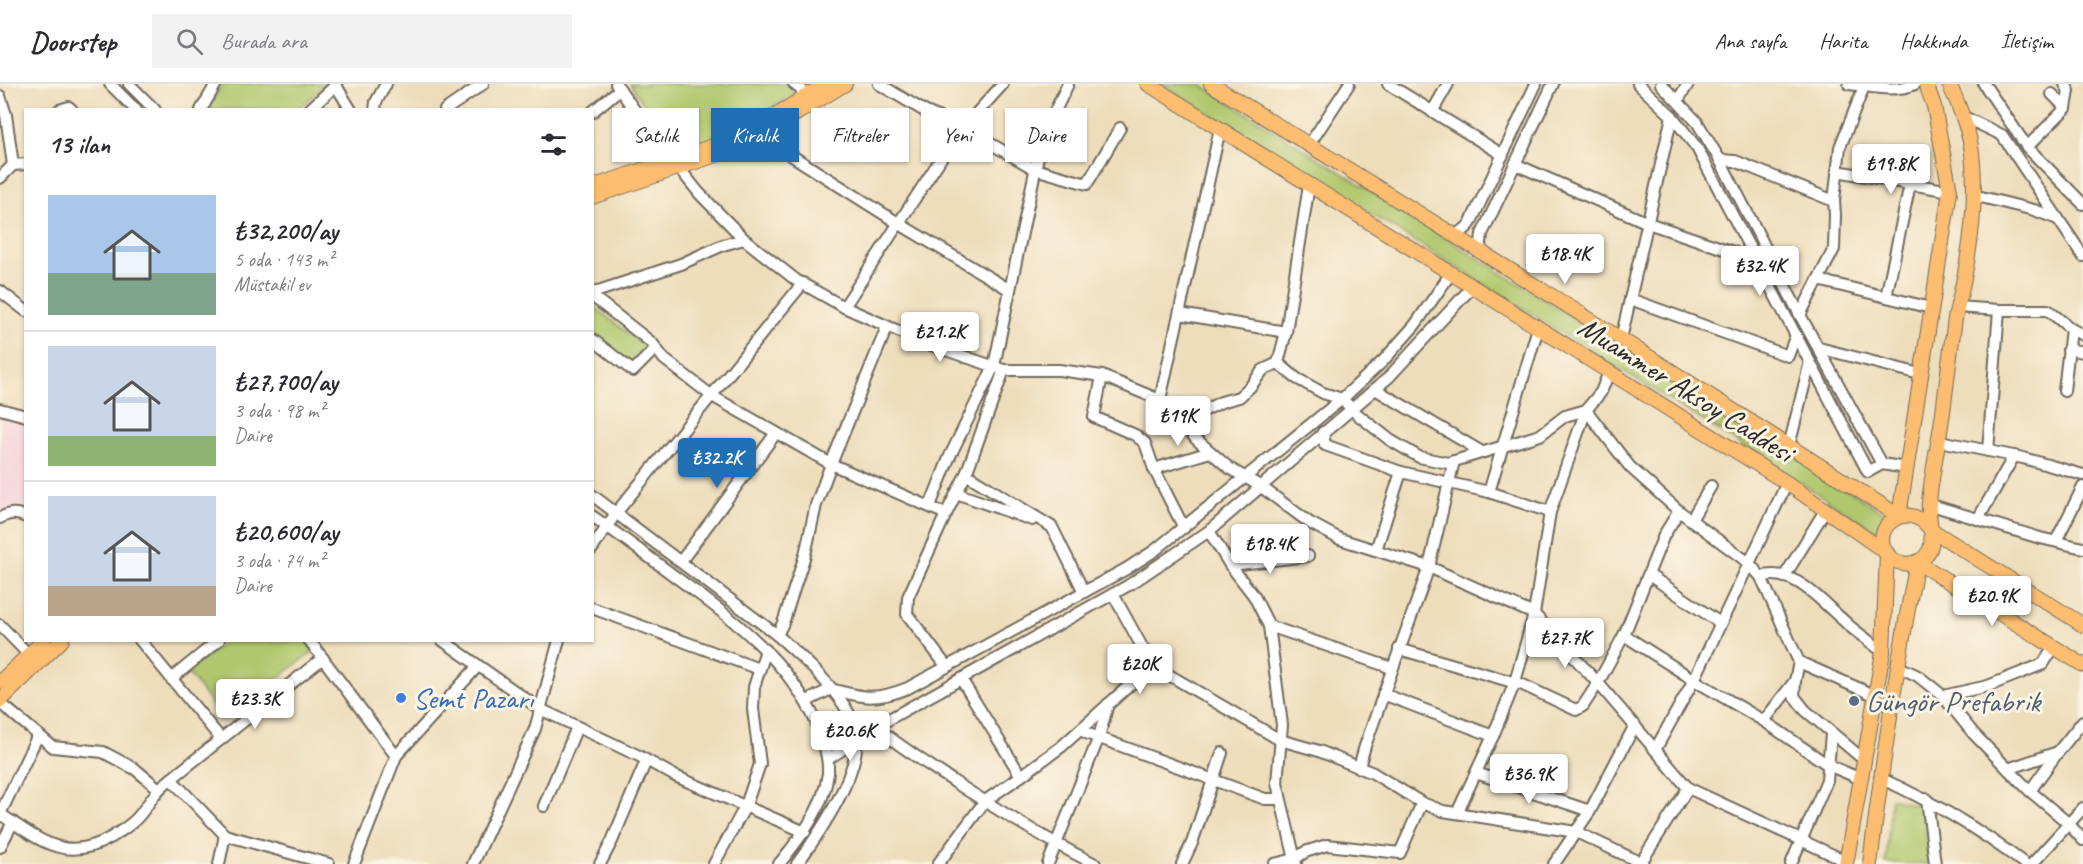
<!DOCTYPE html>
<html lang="tr">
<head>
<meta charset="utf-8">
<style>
  :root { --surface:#fff; --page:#f2f2f3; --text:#2b2b33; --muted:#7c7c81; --line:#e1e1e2; --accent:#1f6fb2 }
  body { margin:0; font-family:Caveat,sans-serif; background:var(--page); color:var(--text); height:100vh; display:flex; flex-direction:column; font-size:22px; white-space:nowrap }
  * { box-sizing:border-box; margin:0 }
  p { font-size:20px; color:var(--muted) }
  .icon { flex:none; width:33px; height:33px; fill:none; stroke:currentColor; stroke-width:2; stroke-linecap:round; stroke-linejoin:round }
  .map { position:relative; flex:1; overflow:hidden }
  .side { position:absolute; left:24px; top:24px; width:570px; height:534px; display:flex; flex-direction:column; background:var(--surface); border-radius:0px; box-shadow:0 2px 4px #0004 }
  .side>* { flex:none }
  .banner { position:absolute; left:612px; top:24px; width:570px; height:54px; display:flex; gap:12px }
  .price { position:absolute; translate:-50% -51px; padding:0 14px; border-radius:6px; background:#fff; color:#222; font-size:20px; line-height:39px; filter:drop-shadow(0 2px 3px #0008) }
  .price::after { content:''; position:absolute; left:50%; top:36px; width:18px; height:14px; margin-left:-9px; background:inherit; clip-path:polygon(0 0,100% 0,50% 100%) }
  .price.current { background:var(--accent); color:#fff }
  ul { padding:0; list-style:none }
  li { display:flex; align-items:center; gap:18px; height:150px; padding:0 24px }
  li+li { border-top:2px solid var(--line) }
  li span { display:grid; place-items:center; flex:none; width:168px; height:120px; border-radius:0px; color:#555 }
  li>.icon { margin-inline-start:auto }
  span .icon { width:72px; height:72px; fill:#fffc; stroke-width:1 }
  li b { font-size:26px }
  h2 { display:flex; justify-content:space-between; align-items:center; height:72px; padding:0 24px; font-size:26px }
  .pill { padding:0 21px; border-radius:0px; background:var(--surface); box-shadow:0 2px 4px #0004; font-size:21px; line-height:54px }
  .pill.current { background:var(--accent); color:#fff }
  header { display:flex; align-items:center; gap:36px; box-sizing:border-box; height:84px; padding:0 30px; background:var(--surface); border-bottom:2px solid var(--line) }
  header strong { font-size:28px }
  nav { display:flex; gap:33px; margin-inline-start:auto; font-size:21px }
  .search { width:420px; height:54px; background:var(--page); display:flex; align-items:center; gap:15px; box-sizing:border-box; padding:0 21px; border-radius:0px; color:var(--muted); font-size:22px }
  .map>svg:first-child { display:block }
  .built { fill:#f5cfdb }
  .green { fill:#b0c76d; stroke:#6e794c; stroke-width:1.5 }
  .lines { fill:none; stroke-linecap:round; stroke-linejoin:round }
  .minor-casing { stroke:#6f695d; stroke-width:14 }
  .major-casing { stroke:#6f695d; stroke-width:16 }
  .minor { stroke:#fff; stroke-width:10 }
  .major { stroke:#fcbd6f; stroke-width:14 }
  .shop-dot { fill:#3f7fe0; stroke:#fcf5e5; stroke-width:2 }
  .service-dot { fill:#5c6f8a; stroke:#fcf5e5; stroke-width:2 }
  .labels { text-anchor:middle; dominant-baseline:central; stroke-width:6; stroke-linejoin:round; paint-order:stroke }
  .street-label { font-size:30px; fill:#2b2b2b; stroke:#fcf5e5 }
  .shop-label { font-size:30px; fill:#366cbe; stroke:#fcf5e5; text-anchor:start }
  .service-label { font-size:30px; fill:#4e5e75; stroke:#fcf5e5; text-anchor:start }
</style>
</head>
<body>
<header>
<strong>Doorstep</strong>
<div class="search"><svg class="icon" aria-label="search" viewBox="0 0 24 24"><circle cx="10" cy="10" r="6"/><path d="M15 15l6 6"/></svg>Burada ara</div>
<nav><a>Ana sayfa</a><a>Harita</a><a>Hakkında</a><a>İletişim</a></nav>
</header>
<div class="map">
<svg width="2083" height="780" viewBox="0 0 2083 780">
  <rect width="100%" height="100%" fill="#fcf5e5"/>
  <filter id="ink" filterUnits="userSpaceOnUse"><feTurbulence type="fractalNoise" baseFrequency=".0167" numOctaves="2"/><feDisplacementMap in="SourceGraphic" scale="12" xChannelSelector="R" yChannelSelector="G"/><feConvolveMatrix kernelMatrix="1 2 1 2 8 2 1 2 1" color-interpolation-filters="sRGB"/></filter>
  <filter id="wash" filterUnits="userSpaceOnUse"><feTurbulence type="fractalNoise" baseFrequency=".008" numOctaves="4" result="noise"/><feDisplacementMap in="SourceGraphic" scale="24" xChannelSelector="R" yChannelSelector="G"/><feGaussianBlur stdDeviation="1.35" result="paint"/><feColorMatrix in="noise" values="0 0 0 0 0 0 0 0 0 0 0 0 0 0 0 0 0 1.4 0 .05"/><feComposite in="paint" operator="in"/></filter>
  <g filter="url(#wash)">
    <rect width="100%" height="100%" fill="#edb"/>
    <path class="built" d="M0 331 25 340V431L0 429Z"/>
    <g class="green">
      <path d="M223 0H326L298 25H207Z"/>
      <path d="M630 0H790L799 7 767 28 716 56 684 66 671 62Z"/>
      <path d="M1162 0H1200L1885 429 1876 447 1742 361Z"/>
      <path d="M592 221 647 264 632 284 593 251Z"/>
      <path d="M226 557H306L314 567 223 635 187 588Z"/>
      <path d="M1891 714 1923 723 1929 780 1886 779Z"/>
    </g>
  </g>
  <g filter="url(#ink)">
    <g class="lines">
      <g class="minor-casing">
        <g id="minor">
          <path d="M110 0 136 26"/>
          <path d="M129 0 155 26"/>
          <path d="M335 0 351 26"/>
          <path d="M616 0 670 76"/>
          <path d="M794 0 808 11"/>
          <path d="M879 0 926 28 963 44 1035 85 1087 100 1120 44"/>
          <path d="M1388 0 1503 71"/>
          <path d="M1638 0 1672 32 1697 64 1868 388 1882 380 1906 384"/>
          <path d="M1661 0 1697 38 1720 76 1800 231 1882 380"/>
          <path d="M1849 0C1870 2 1895 9 1915 0"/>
          <path d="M1984 0 2027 63 2083 120"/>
          <path d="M2052 10 2066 24"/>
          <path d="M0 12 6 31 13 81"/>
          <path d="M1678 16 1688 0"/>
          <path d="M59 26 69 23 72 26"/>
          <path d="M201 26 216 0"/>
          <path d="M309 26 335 2"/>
          <path d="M375 26 376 18 386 0"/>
          <path d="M445 26 483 0"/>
          <path d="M592 28 620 5"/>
          <path d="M1432 28 1448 0"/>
          <path d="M1962 32 2002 51 2083 172"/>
          <path d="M759 51 898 139 1010 206"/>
          <path d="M1309 61 1349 0"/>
          <path d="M2027 63 2066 24 2069 7 2065 0"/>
          <path d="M1720 76 1735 77 1834 117"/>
          <path d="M1515 80 1648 139 1736 169"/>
          <path d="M679 84 699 109 744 155 796 196 844 223 925 259 1004 286H1059L1102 292 1160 316 1175 329 1196 355 1229 384 1260 402 1310 439 1340 455 1429 483 1534 530 1598 599 1688 704"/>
          <path d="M1837 87 1950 107"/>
          <path d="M0 94 13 81 26 80"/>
          <path d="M1309 101 1286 248 1278 279 1296 294 1323 309 1342 315 1357 330 1390 356 1419 373 1448 379 1540 351 1565 332 1586 326 1601 308 1609 288"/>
          <path d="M1973 111 2034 126 2058 135"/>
          <path d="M1454 151 1464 146 1470 140 1536 0"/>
          <path d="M1480 167 1482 150 1553 0"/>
          <path d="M1818 196 1931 224"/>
          <path d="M0 207 26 227"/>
          <path d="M592 209 681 180 723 161 744 155"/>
          <path d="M592 212 652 259 664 275 712 312 831 380 946 430 908 513 907 530 947 583"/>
          <path d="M1886 213 1910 100"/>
          <path d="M1630 215 1788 272 1796 251"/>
          <path d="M844 223 955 53 1003 0"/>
          <path d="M1958 223 1999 226 1988 367"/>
          <path d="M1999 226H2048L2071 245 2064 307"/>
          <path d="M1180 230 1286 248"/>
          <path d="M1800 231 1834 165 1835 131 1834 117 1840 63 1865 0"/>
          <path d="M1538 244 1489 408 1550 428"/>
          <path d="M2071 245 2083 251"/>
          <path d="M592 255 633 287 656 264"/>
          <path d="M1621 255 1672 32"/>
          <path d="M1819 264 1920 290"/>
          <path d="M2068 265 2083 268"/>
          <path d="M1102 292 1094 333 1135 351 1145 359 1154 385 1184 444"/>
          <path d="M1375 305 1482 368"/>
          <path d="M1160 316 1220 45"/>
          <path d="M0 325 26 332"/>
          <path d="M1182 338 1221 318 1239 313 1250 303 1263 286 1278 279"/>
          <path d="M1323 348 1325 361 1401 388 1489 408"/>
          <path d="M1940 357 2023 374 2083 391"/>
          <path d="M1789 362 1810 278"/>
          <path d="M1154 385 1210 368"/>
          <path d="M966 390 1052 443 1084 508"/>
          <path d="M956 409 1032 436"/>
          <path d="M592 411 777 551C802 573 846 612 855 644 866 682 819 750 797 780"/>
          <path d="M1928 420 2040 454 2083 464"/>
          <path d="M930 422 949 374 994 282 1042 54 1068 0"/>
          <path d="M946 430 966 390 1004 286"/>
          <path d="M592 432C621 452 649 473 677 494 732 534 789 576 817 640 823 655 829 672 828 689 824 724 801 753 779 780"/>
          <path d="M0 434C9 429 16 428 26 433"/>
          <path d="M1978 435 2014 372"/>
          <path d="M1691 436 1711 402"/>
          <path d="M1209 447 1230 481 1254 512 1269 542 1282 641 1277 699 1296 780"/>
          <path d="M2056 457 2083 403"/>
          <path d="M592 465 616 429 803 199"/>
          <path d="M1376 466 1401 388"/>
          <path d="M681 477 776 349"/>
          <path d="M1230 481 1308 472"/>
          <path d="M1649 491 1720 539"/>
          <path d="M1761 493C1794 482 1821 518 1843 536 1855 548 1870 557 1883 568"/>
          <path d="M1784 493 1826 425"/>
          <path d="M1113 510 1152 581 1280 656 1319 667 1373 689 1422 719 1443 727 1576 748 1644 780"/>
          <path d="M592 524 759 585"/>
          <path d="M0 541 29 571"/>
          <path d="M1269 542 1392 584"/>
          <path d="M777 551 783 539 805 471 816 421 831 380 887 243"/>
          <path d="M1624 551 1694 596 1764 637 1828 681 1861 695"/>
          <path d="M140 556 221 655"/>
          <path d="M309 556 396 672"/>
          <path d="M442 556 540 625 639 672 675 692 805 748"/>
          <path d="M1399 565 1523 601 1576 626 1583 622 1598 599 1624 551 1664 451 1679 427"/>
          <path d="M1799 578 1876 612"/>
          <path d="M1897 582 1918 592 1943 612 1973 649 2008 685 2030 707 2068 739 2083 756"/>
          <path d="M171 595 219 556"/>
          <path d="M1383 610 1493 652"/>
          <path d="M1943 612 1988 602 2043 580 2054 563"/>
          <path d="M807 617 831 605C864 614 875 617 908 604L1126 485 1154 467 1342 315 1383 277 1415 241 1451 189"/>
          <path d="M0 619 53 663 103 668 135 685 158 704"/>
          <path d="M1764 637 1794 598"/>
          <path d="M877 644C902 664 929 681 956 699 1001 728 1047 756 1095 780"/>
          <path d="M1081 645 1086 649 1265 715H1280"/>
          <path d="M38 651 0 730C40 756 65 780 112 753 121 747 131 741 138 733 150 719 155 706 171 695L225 751 329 780"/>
          <path d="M1655 666 1694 596 1787 399"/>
          <path d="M828 675 891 634 1129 501 1209 447 1388 294 1472 203"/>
          <path d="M1359 683 1365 662 1429 483 1454 377"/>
          <path d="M2008 685 2058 668 2083 637"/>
          <path d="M1476 689 1590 727"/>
          <path d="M1021 692 1061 663 1152 581"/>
          <path d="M1880 694C1935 719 1977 744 2025 780"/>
          <path d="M171 695 323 574"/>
          <path d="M2030 707 2058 668"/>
          <path d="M1927 715 1935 780"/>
          <path d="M544 722 577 643"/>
          <path d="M1457 729 1493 652 1515 598 1534 530 1550 428 1586 326 1630 383 1679 427 1749 479 1761 493 1799 578 1795 597 1794 612 1805 626 1864 676"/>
          <path d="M0 763 13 738"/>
          <path d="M219 780 225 751"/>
          <path d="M354 780 396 672 478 582"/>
          <path d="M473 780 535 645 559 556"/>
          <path d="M600 780 612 757 646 677"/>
          <path d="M714 780 746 721 760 680 753 625 754 603 766 566"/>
          <path d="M938 780 985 717 1021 692 961 595"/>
          <path d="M1048 780 1099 653 1108 620"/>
          <path d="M1182 780 1192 759 1222 669"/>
          <path d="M1274 780 1295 775 1305 768 1327 761 1400 769 1422 719"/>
          <path d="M1554 780 1590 727 1635 641"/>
          <path d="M1640 780 1688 704 1846 777"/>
          <path d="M1791 780 1827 696 1831 650"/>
          <path d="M2032 780 2083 724"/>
        </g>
      </g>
      <g class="major-casing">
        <g id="major">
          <path d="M1148 0 1787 399 1887 469"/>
          <path d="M1211 0 1621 255 1899 432"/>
          <path d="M1949 0C1958 18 1970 49 1972 69 1978 119 1969 177 1957 225 1954 235 1954 246 1952 256 1949 280 1946 304 1943 328 1939 358 1932 388 1929 418 1927 433 1936 455 1929 467 1921 483 1898 484 1887 470 1868 443 1909 414 1930 445L2083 541"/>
          <path d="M592 103 719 60 761 40 826 0"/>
          <path d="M592 113 722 69 766 48 845 0"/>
          <path d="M1899 432 1950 107 1934 22 1926 0"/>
          <path d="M1917 478 2083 581"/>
          <path d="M0 598 44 556"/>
          <path d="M0 617 62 556"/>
          <path d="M1846 780 1883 568 1887 469"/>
          <path d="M1870 780C1882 679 1897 579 1917 478"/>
        </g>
      </g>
      <use href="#minor" class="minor"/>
      <use href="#major" class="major"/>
    </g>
  </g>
  <circle class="shop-dot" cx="401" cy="614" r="6"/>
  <circle class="service-dot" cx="1854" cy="617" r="6"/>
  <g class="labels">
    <g class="street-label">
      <text transform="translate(1686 305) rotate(32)">Muammer Aksoy Caddesi</text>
    </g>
    <g class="shop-label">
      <text x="413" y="614">Semt Pazarı</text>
    </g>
    <g class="service-label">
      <text x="1866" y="617">Güngör Prefabrik</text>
    </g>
  </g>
</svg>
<b class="price" style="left:1891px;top:111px">₺19.8K</b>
<b class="price" style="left:1565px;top:201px">₺18.4K</b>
<b class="price" style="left:1760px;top:213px">₺32.4K</b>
<b class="price" style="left:940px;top:279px">₺21.2K</b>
<b class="price" style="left:1178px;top:363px">₺19K</b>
<b class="price current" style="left:717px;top:405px">₺32.2K</b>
<b class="price" style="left:1270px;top:491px">₺18.4K</b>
<b class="price" style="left:1992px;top:543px">₺20.9K</b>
<b class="price" style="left:1565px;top:585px">₺27.7K</b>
<b class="price" style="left:1140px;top:611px">₺20K</b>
<b class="price" style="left:255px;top:646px">₺23.3K</b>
<b class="price" style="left:850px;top:678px">₺20.6K</b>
<b class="price" style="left:1529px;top:721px">₺36.9K</b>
<div class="banner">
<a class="pill">Satılık</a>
<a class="pill current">Kiralık</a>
<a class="pill">Filtreler</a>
<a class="pill">Yeni</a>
<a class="pill">Daire</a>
</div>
<section class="side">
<h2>13 ilan<svg class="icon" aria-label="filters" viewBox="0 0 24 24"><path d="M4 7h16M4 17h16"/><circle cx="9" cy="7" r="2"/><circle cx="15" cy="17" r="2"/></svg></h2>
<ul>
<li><span style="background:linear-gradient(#a9c7e8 65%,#7fa58c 0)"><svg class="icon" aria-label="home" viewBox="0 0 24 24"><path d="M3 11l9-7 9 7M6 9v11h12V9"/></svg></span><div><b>₺32,200/ay</b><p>5 oda · 143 m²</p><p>Müstakil ev</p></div></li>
<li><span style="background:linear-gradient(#c9d6e8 75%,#8fb573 0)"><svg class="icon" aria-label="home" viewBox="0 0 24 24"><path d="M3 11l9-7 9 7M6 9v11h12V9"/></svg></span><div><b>₺27,700/ay</b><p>3 oda · 98 m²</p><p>Daire</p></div></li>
<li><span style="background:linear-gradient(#c9d6e8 75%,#b9a48a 0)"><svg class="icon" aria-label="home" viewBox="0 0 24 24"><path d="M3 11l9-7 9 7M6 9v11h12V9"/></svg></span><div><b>₺20,600/ay</b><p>3 oda · 74 m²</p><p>Daire</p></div></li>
</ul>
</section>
</div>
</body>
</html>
